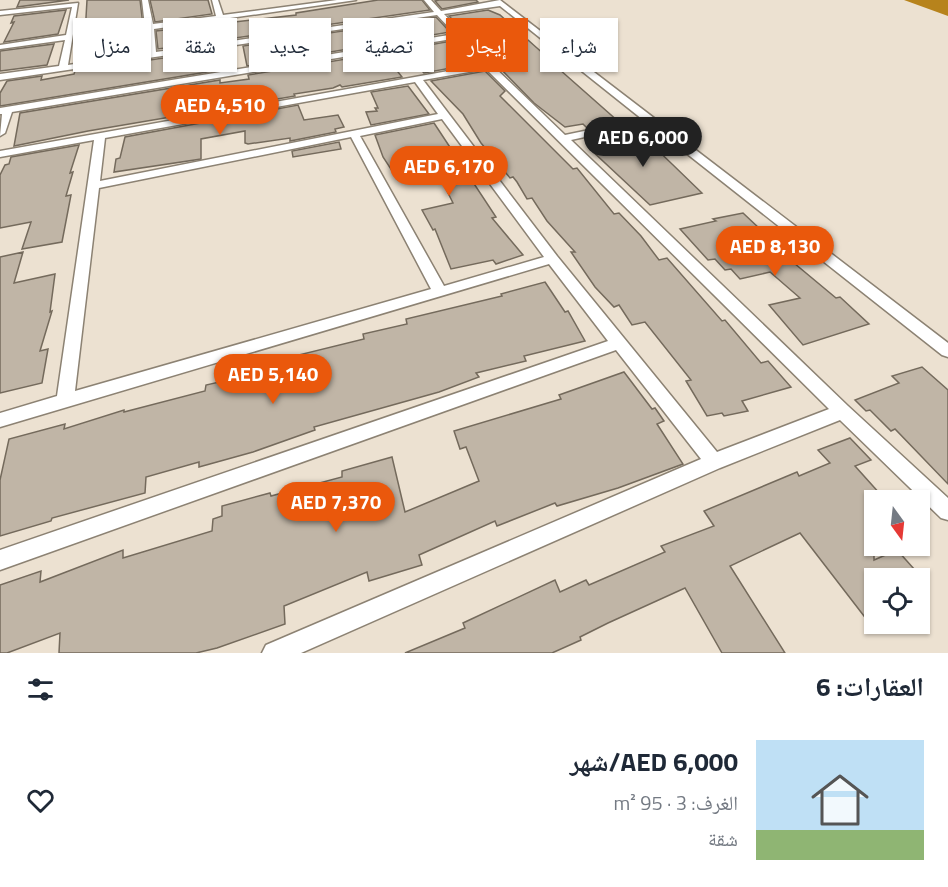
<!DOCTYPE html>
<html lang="ar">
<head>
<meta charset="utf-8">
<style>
  :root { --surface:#fff; --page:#f6f6f7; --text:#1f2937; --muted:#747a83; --accent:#ea580c }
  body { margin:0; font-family:"Titillium Web","Noto Naskh Arabic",sans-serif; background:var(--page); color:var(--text); direction:rtl; height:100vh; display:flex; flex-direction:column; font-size:22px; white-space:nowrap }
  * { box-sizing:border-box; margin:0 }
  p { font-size:20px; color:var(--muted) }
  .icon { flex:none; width:33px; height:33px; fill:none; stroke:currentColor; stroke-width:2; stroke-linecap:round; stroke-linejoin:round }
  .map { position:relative; height:653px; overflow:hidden; direction:ltr }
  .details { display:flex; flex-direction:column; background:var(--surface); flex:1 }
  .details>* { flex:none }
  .hud { position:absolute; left:18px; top:18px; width:600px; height:54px; direction:rtl; display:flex; gap:12px }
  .needle { width:39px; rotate:165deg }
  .fabs { position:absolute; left:864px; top:490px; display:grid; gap:12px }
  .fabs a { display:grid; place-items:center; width:66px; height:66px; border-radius:0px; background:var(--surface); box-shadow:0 2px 4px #0004; font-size:30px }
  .price { position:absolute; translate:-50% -51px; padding:0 14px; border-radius:21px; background:var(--accent); color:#fff; font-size:20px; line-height:39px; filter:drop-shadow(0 2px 3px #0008) }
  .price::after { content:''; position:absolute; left:50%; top:36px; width:18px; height:14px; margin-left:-9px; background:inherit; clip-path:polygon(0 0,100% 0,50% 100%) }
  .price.active { background:#222; color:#fff }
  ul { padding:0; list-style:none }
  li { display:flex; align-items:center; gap:18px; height:150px; padding:0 24px }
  li span { display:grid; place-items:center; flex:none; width:168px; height:120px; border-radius:0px; color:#555 }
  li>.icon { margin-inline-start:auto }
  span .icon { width:72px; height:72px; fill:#fffc; stroke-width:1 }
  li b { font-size:26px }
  h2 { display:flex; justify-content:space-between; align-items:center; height:72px; padding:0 24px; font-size:26px }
  .chip { padding:0 21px; border-radius:0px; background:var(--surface); box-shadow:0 2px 4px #0004; font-size:21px; line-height:54px }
  .chip.active { background:var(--accent); color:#fff }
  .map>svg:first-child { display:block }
  .water { fill:#b7831c }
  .building { fill:#c0b5a6; stroke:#746a5c; stroke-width:1.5 }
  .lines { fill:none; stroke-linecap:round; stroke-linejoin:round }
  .minor-casing { stroke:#8c8273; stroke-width:3 }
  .minor { fill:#fff; fill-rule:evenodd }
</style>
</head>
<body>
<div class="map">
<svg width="948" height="653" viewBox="0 0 948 653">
  <rect width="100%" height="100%" fill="#ece1d1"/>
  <path class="water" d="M904 0H948V16Z"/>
  <g class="building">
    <path d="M20 0H69L17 7Z"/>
    <path d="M87 0H140L146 51 78 61 85 35Z"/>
    <path d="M150 0H208L212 14 155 22Z"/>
    <path d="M378 0H422L430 10 158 49 156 31 296 15V13Z"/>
    <path d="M439 0H476L478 2 442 9 435 1Z"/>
    <path d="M66 10 58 34 4 42 14 22 11 23 14 16Z"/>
    <path d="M488 10 500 15 546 56 549 55 565 68 559 69 619 122 587 128 583 124 565 127 534 103 449 16Z"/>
    <path d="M436 17 450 32 247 66 243 46Z"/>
    <path d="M457 40 478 63 424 73 401 50Z"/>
    <path d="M54 44 47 65 0 71V51Z"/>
    <path d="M218 50 219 70 0 106V93L7 81 42 76 41 80 74 74 75 71Z"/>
    <path d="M383 53 402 77 342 87 340 85 333 88 294 94 295 96 88 131 14 146 20 113 220 80V83L249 79 248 75Z"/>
    <path d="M485 71 505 91 500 96 573 169 577 168 614 214 619 213 641 236 659 260 667 258 722 321 725 320 761 363 768 361 791 387 742 401 748 411 724 416 722 413 707 416 686 381 691 380 645 322 632 325 619 305 614 307 595 287 571 252H575L547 221 532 198 527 199 517 182 513 177 510 178 481 143 463 114 431 81Z"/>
    <path d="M408 86 429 114 371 125 366 112 377 111 375 108H378L371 92Z"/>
    <path d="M298 105 304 120 338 115 344 127 335 129 336 132 290 141V138L248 144 245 143V131L201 139V159L114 172 116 159 120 158 125 137Z"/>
    <path d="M434 123 496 217 492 218 523 255 496 264 493 260 451 269 435 229 433 230 422 210 453 203 437 171 398 180 383 157 375 135Z"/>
    <path d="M627 130 633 136 641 134 702 193 650 205 589 148 601 144 594 137Z"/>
    <path d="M339 142 341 149 293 157 292 151Z"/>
    <path d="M79 145 70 173 73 172 66 196 71 195 62 242 22 249 31 222 0 228V175L5 165 9 164 11 157Z"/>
    <path d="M743 213 796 263H794L836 298 840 297 869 324 803 345 769 305 800 298 770 272 740 279 731 269 725 270 715 259 708 260 680 229 716 221 713 219Z"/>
    <path d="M23 252 14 283 55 274 50 312 52 311 40 351 48 349 42 383 0 393V257Z"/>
    <path d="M545 282 565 312 568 311 585 341 524 356 526 361 476 373 479 377 439 392 314 427 315 430 253 452 199 467V462L146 477 145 493 52 518 51 521 0 536V480L9 439 65 424 64 429 124 410V412L205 391 206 385 258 373V365L364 339 363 334 407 324 406 319 502 296 501 294Z"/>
    <path d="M922 367 948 390V484L895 429 891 431 870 410 866 411 855 400 899 383 892 376Z"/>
    <path d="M624 372 652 409 655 408 664 421 657 424 683 464 618 488 557 506 555 503 497 526 495 521 419 555 422 565 369 581 367 572 284 606 285 624 217 648 196 653H59L60 633 7 653H0V585L41 571 40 582 123 550V558L212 531 213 519 222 516V506L270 493 271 496 342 477V471L392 457 405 512 479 481 466 447 460 449 454 431 561 399 559 395Z"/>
    <path d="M850 438 871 460 855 466 881 495 874 498V560L897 550 923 579H874V629L800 533 730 566 785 653H722L685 588 608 623 580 637 581 640 552 653H405L465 628 463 623 555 580 560 592 586 580 589 585 665 552 661 546 714 526 704 511 797 472 799 476 830 463 818 450Z"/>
  </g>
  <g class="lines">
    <g class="minor-casing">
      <path id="minor" d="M142 0H148L153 24 216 16 212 0H218L223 15 337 0H356L154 29 156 52 434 12 424 0H431L441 11 500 0 948 343V357L942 355 648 123 571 140 848 406 948 498V520L941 518 840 420 720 468 301 653H262L266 645 701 459 616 350 0 570V550L608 341 549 264 0 427V413L57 396 94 140 0 157V151L482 65 458 38 12 112 5 133 0 136 2 114H0V108L455 34 437 15 0 80V74L59 66 65 40 0 49V45L66 35 72 7 0 15V11L78 3 68 65 148 53ZM500 6 642 119 565 135 491 64 444 14ZM486 69 829 409 717 452 557 256 423 80ZM415 82 438 114 100 181 105 138ZM442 119 544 257 444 286 360 136ZM351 137 431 289 75 391 99 188Z"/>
    </g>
    <use href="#minor" class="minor"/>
  </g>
</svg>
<div class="fabs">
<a><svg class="needle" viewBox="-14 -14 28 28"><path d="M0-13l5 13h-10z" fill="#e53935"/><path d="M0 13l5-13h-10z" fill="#747a83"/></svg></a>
<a><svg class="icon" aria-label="locate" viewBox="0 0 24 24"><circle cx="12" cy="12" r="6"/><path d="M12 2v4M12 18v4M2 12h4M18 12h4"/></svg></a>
</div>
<b class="price" style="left:220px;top:136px">AED 4,510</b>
<b class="price active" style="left:643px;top:168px">AED 6,000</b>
<b class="price" style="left:449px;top:197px">AED 6,170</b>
<b class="price" style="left:775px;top:277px">AED 8,130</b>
<b class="price" style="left:273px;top:405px">AED 5,140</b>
<b class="price" style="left:336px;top:533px">AED 7,370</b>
<div class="hud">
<a class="chip">شراء</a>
<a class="chip active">إيجار</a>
<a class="chip">تصفية</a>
<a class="chip">جديد</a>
<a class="chip">شقة</a>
<a class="chip">منزل</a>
</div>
</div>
<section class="details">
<h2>العقارات: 6<svg class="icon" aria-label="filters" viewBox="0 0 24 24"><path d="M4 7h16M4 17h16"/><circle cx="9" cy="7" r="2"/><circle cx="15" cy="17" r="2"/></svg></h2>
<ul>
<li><span style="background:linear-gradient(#bfe0f5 75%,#8fb573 0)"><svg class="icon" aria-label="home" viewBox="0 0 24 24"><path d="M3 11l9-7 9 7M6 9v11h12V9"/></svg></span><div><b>AED 6,000/شهر</b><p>الغرف: 3 · 95 m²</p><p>شقة</p></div><svg class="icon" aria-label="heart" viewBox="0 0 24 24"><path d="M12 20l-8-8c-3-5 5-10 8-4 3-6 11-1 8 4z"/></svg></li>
</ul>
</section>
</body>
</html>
